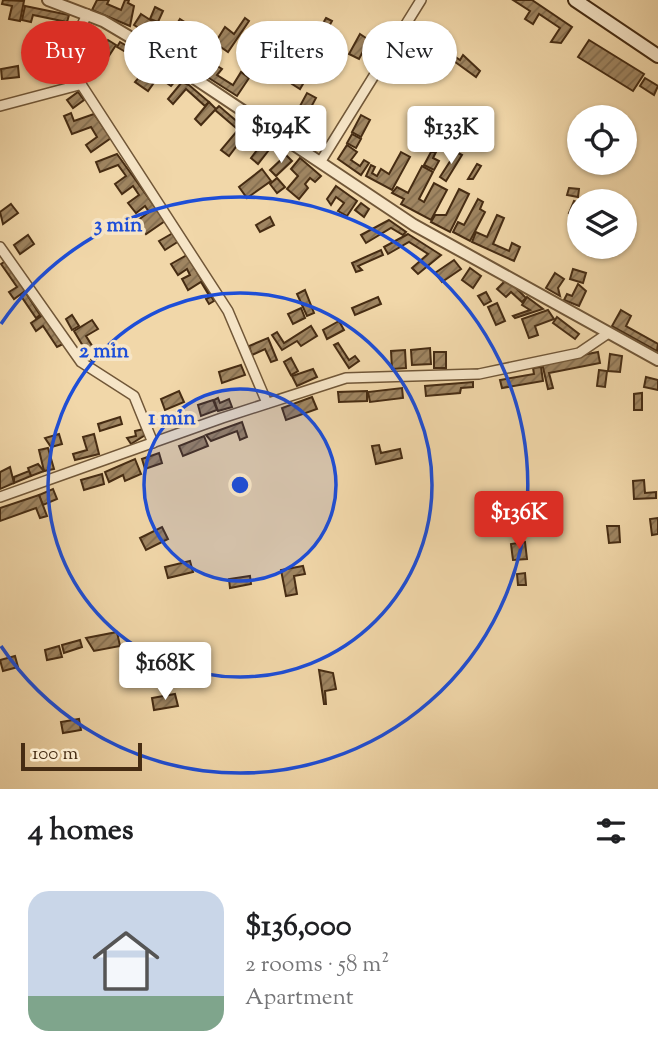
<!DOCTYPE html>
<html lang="en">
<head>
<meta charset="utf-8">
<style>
  :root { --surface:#fff; --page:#f6f6f6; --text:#202124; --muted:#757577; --line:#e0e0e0; --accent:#d93025 }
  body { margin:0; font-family:"Sorts Mill Goudy",serif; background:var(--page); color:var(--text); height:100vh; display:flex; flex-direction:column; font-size:26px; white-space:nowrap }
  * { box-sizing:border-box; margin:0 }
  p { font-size:23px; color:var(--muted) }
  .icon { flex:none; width:38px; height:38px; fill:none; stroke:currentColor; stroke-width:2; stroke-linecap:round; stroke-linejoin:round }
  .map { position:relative; height:789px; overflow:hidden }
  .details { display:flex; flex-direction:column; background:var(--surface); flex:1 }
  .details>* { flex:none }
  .guide { position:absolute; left:21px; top:21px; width:616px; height:63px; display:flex; gap:14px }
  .buttons { position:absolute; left:567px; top:105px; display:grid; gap:14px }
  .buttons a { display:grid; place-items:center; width:70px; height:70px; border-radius:50%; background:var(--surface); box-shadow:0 2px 5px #0004; font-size:35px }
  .scale { position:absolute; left:21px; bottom:18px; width:121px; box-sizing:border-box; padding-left:7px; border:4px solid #462c13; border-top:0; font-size:19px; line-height:24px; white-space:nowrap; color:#462c13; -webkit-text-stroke:5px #f6e5c7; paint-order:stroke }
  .price { position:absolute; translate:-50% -60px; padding:0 16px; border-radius:7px; background:#fff; color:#222; font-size:23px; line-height:46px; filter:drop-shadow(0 2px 4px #0008) }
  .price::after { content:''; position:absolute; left:50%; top:42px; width:21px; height:16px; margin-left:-10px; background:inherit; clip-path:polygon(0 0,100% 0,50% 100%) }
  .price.active { background:var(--accent); color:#fff }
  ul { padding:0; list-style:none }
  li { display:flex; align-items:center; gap:21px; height:175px; padding:0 28px }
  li+li { border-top:2px solid var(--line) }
  li span { display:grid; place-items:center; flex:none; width:196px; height:140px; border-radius:21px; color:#555 }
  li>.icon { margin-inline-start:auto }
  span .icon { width:84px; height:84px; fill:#fffc; stroke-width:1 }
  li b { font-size:30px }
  h2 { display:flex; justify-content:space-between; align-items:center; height:84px; padding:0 28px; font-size:30px }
  .chip { padding:0 24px; border-radius:32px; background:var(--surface); box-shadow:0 2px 5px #0004; font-size:24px; line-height:63px }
  .chip.active { background:var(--accent); color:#fff }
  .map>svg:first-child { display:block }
  .building { fill:url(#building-hatch); stroke:#462c13; stroke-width:2 }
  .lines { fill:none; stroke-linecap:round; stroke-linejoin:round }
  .minor-casing { stroke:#715738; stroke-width:12 }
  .tertiary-casing { stroke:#715738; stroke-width:14 }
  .secondary-casing { stroke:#462c13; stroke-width:16 }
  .minor { stroke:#f6e5c7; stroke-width:9 }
  .tertiary { stroke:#f6e5c7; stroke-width:10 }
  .secondary { stroke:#f6e5c7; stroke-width:12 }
  .ring { fill:none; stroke:#1d4ed8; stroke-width:3.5 }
  .centre { fill:#1d4ed8; stroke:#f6e5c7; stroke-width:3.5 }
  .ring-label { font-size:21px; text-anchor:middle; font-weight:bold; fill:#1d4ed8; stroke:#f6e5c7; stroke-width:7; stroke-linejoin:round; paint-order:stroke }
</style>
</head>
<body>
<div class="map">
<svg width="658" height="789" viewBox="0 0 658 789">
  <defs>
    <pattern id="building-hatch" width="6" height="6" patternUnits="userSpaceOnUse" patternTransform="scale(1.75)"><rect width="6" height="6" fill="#9f8561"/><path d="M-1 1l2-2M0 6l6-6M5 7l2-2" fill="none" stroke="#836d4f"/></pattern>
  </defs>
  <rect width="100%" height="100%" fill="#f1d7a9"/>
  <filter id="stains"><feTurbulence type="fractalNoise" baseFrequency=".00286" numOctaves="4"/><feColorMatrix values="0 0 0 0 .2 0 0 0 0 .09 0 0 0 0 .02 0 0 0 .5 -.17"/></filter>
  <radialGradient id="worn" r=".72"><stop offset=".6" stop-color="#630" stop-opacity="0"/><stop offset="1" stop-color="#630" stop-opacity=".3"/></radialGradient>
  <g class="building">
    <path d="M3 0 24 1 20 21 9 19 12 6 2 4Z"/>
    <path d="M97 0H109L107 4 121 10 125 0H129L128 3 134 6 130 26 92 10Z"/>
    <path d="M513 0H532L572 27 561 43 551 42 560 28 539 14 533 24 525 19 530 11Z"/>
    <path d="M25 6 69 15 67 22 33 15 31 22 22 20Z"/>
    <path d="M155 7 163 11 158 22 150 19Z"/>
    <path d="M141 14 155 23 148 34 134 25Z"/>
    <path d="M245 18 249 21 228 52 215 43 225 27 234 34Z"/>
    <path d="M326 18 332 21 327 30 323 28 313 45 311 44Z"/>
    <path d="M180 19 191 26 176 48 191 57 194 53 203 59 197 66 205 71 211 62 222 69 217 75 233 85 241 72 249 78 237 96 162 48Z"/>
    <path d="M360 34 369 40 359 59 349 54Z"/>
    <path d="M108 40 116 45 107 59 99 54Z"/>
    <path d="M589 40 644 74 633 91 578 57Z"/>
    <path d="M120 42 151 60 148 65 117 47Z"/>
    <path d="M463 55 480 71 476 77 451 59 454 56 460 60Z"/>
    <path d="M48 59 50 65 36 69 34 63Z"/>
    <path d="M152 62 177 79 171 86 158 77 148 91 135 82Z"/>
    <path d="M18 66 19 77 2 79 1 69Z"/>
    <path d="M302 67 310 72 300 89 292 84Z"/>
    <path d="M645 78 658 86 654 95 640 86Z"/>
    <path d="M182 82 189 85 209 102 205 106 186 89 173 104 168 99Z"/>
    <path d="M78 92 84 100 73 108 67 100Z"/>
    <path d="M307 93 316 98 309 111 300 106Z"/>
    <path d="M209 102 216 109 219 106 240 124 236 128 215 110 201 125 195 119Z"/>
    <path d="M71 113 74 121 94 114 111 138 91 152 86 145 97 137 91 127 72 134 64 116Z"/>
    <path d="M361 115 370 120 361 137 352 132Z"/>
    <path d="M242 125 272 146 258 164 251 158 260 146 245 135 229 156 221 150Z"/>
    <path d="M352 134 361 139 356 148 347 143Z"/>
    <path d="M347 145 357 152 351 160 360 166 364 160 369 163 361 175 338 159Z"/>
    <path d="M401 152 410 157 392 190 366 176 371 165 375 167 372 173 377 176 381 169 389 174Z"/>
    <path d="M431 152H436L433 158 439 161 434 170 424 165Z"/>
    <path d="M456 152 462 155 446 181 440 177Z"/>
    <path d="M117 154 165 221 146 234 137 221 149 212 145 206 136 213 128 203 139 195 133 186 122 194 115 184 126 176 118 165 100 172 96 162Z"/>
    <path d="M286 155 292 161 276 176 270 170Z"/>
    <path d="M300 158 321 176 315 182 310 178 305 184 308 188 299 199 287 189 298 176 291 169Z"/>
    <path d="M477 164 481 166 473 179H468Z"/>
    <path d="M422 166 433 172 419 199 424 202 434 183 447 190 431 220 401 204 404 199 392 193 397 187 408 193Z"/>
    <path d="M262 169 271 181 247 198 239 187Z"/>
    <path d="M277 178 285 187 277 193 270 184Z"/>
    <path d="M336 186 357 201 347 216 338 211 344 203 336 197 331 205 327 199Z"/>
    <path d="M569 188 579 189 578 197 567 195Z"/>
    <path d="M459 189 469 194 450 232 431 222 435 215H446Z"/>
    <path d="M478 199 483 202 480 209 485 212 470 241 453 232 458 222 464 225Z"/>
    <path d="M574 201 579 203V216L569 213Z"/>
    <path d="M361 203 369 209 364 217 355 210Z"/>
    <path d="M11 204 18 213 3 224 0 212Z"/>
    <path d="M497 215 504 218 493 244 509 251 512 243 520 247 514 261 472 242 476 232 487 237Z"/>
    <path d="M270 217 274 225 260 232 256 225Z"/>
    <path d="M389 220 406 232 403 235 391 228 366 243 361 235Z"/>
    <path d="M173 233 179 241 165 250 159 241Z"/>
    <path d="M408 234 441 255 418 274 412 268 428 254 409 242 388 254 384 247Z"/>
    <path d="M28 235 34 244 20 254 14 245Z"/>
    <path d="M381 250 383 255 358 266 362 270 356 272 352 263Z"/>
    <path d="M187 255 214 301 209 304 206 299 210 297 201 282 188 290 182 279 190 275 187 269 178 275 171 264Z"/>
    <path d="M7 260 28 289 14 299 9 292 17 287 1 264Z"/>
    <path d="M454 260 461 269 442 282 435 273Z"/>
    <path d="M470 268 481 276 473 288 462 280Z"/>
    <path d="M573 269 586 273 583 283 570 279Z"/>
    <path d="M555 273 564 279 558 288 560 296 546 288Z"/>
    <path d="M507 279 526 298 522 302 511 292 506 297 497 289Z"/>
    <path d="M578 284 586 291 579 306 564 300 567 294 572 296Z"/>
    <path d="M305 290 314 313 307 316 297 294Z"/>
    <path d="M486 292 491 301 484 305 478 296Z"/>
    <path d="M26 293 40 315 36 318 21 296Z"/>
    <path d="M378 297 381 304 355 315 352 308Z"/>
    <path d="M527 297 543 309 515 318 513 316 530 310 522 305Z"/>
    <path d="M497 303 505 321 496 325 488 307Z"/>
    <path d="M301 308 305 318 293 324 288 314Z"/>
    <path d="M548 310 554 319 535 326 538 335 529 338 522 319Z"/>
    <path d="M621 310 631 316 626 326 658 344 657 351 612 326Z"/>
    <path d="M43 315 63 344 57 347 43 326 36 331 31 323Z"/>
    <path d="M72 315 79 326 72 330 66 319Z"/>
    <path d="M557 317 579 334 575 339 553 323Z"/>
    <path d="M92 320 98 329 86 336 99 357 92 361 74 331Z"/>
    <path d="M339 321 344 330 327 339 323 330Z"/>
    <path d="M311 326 317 336 301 346 297 341 282 350 272 335 277 332 284 343Z"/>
    <path d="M268 338 277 360 271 362 265 349 252 355 249 346Z"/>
    <path d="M338 343 349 360 355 356 359 361 349 368 334 345Z"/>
    <path d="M430 348 431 364 412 365 411 350Z"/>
    <path d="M405 350 406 368 392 369 391 351Z"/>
    <rect x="434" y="352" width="12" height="16"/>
    <path d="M598 352 600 363 549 373 553 388 548 389 542 363Z"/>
    <path d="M610 354 622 356 620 372 608 371Z"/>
    <path d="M291 358 298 371 291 375 284 362Z"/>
    <path d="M241 365 245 375 222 383 219 372Z"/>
    <path d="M541 367 543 381 502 388 500 380 534 374 533 368Z"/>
    <path d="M313 369 317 377 297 386 292 376Z"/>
    <path d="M599 370 607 371 605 387 597 386Z"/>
    <path d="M646 377 658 380V390L644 387Z"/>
    <path d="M473 382V387L461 388 460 393 426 396 425 386Z"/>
    <path d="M402 388 403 398 370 402 368 392Z"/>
    <path d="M179 391 184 402 165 410 161 399Z"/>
    <path d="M367 391V401L339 402 338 392Z"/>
    <path d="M642 393V410H634V394Z"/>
    <path d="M312 397 317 409 286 420 282 408Z"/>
    <path d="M218 398 220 403 229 399 232 407 218 411 214 400Z"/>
    <path d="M213 400 217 410 201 416 198 405Z"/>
    <path d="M120 417 122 424 100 431 98 424Z"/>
    <path d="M242 422 247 437 240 440 237 431 211 441 206 435Z"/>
    <path d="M144 429 147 434 131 444 127 438 136 436 135 431Z"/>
    <path d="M59 434 62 444 51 447 45 438Z"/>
    <path d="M94 434 99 454 75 460 73 454 87 450 83 437Z"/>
    <path d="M204 436 208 446 183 456 179 446Z"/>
    <path d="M379 445 381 453 400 449 402 458 376 464 372 446Z"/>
    <path d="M48 448 54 469 44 471 39 450Z"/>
    <path d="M159 453 162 463 145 469 142 459Z"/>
    <path d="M135 459 141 474 125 481 123 475 109 482 105 472Z"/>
    <path d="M38 464 44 471 31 476 28 468Z"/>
    <path d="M10 467 14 483 0 489V472Z"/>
    <path d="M29 471 31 476 14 483V477Z"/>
    <path d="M102 474 104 484 84 490 81 480Z"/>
    <path d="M644 480 645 493 656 492V498L634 499 633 481Z"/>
    <path d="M53 489 57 499 43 505 39 495Z"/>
    <path d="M39 495 47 516 40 518 36 508 0 521V508Z"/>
    <path d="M520 497 530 498 532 515 523 516Z"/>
    <path d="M491 511H504L503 519H491Z"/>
    <path d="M658 518V534L652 535 650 519Z"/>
    <path d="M607 526H619L620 542 609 543Z"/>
    <path d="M162 527 168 539 146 550 140 538Z"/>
    <path d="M525 542 527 559 513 560 511 544Z"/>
    <path d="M190 561 193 572 168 578 165 567Z"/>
    <path d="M303 566 305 574 294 576 297 594 286 596 281 570Z"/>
    <path d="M525 573 526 585H518L517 574Z"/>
    <path d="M250 576 251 584 230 588 229 579Z"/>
    <path d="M117 632 120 646 94 651 86 638Z"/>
    <path d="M80 640 82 647 64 653 62 645Z"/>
    <path d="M59 646 62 657 47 660 45 650Z"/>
    <path d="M15 656 18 667 3 671 0 660Z"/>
    <path d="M319 670 333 673 336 689 325 691 326 704H324Z"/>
    <path d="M175 694 178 706 154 710 152 698Z"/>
    <path d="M79 719 81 730 63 733 61 722Z"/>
  </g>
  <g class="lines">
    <g class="minor-casing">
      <g id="minor">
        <path d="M87 14 66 61 228 311 267 403"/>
        <path d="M0 106 79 85"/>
        <path d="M321 161 421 0"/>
        <path d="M0 247 81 362 134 396 153 443"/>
        <path d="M0 497 222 418 346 378 479 374 579 353 607 334"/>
      </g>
    </g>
    <g class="tertiary-casing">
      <path id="tertiary" d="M48 0 103 21 152 50 414 225 658 360"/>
    </g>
    <g class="secondary-casing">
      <path id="secondary" d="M575 0 658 56"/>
    </g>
    <use href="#minor" class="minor"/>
    <use href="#tertiary" class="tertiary"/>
    <use href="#secondary" class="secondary"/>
  </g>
  <circle cx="240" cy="485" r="96" fill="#1d4ed8" fill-opacity=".12"/>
  <g class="ring">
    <circle cx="240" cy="485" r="96"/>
    <circle cx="240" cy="485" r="192"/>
    <path d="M1 324A288 288 0 1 1 1 646"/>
  </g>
  <circle cx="240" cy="485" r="10" class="centre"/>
  <g class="ring-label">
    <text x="118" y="231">3 min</text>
    <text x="104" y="357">2 min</text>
    <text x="172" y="424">1 min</text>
  </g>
  <rect width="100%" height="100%" filter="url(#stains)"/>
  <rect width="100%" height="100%" fill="url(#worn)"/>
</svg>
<div class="buttons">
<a><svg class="icon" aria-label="locate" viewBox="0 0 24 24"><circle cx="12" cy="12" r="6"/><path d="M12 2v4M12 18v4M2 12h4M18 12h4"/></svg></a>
<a><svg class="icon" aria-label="layers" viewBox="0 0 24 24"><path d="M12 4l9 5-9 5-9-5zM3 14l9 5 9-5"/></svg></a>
</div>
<div class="scale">100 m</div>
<b class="price" style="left:281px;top:165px">$194K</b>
<b class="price" style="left:451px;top:166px">$133K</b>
<b class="price active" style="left:519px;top:551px">$136K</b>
<b class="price" style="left:165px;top:702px">$168K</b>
<div class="guide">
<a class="chip active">Buy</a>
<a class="chip">Rent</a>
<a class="chip">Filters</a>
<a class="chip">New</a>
</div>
</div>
<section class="details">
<h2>4 homes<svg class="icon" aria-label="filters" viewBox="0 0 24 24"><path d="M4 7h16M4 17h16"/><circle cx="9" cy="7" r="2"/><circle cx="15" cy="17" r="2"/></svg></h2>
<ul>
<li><span style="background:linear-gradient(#c9d6e8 75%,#7fa58c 0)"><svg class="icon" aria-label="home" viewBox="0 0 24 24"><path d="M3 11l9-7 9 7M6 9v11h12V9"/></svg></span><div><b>$136,000</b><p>2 rooms · 58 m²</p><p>Apartment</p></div></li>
</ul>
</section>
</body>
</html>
